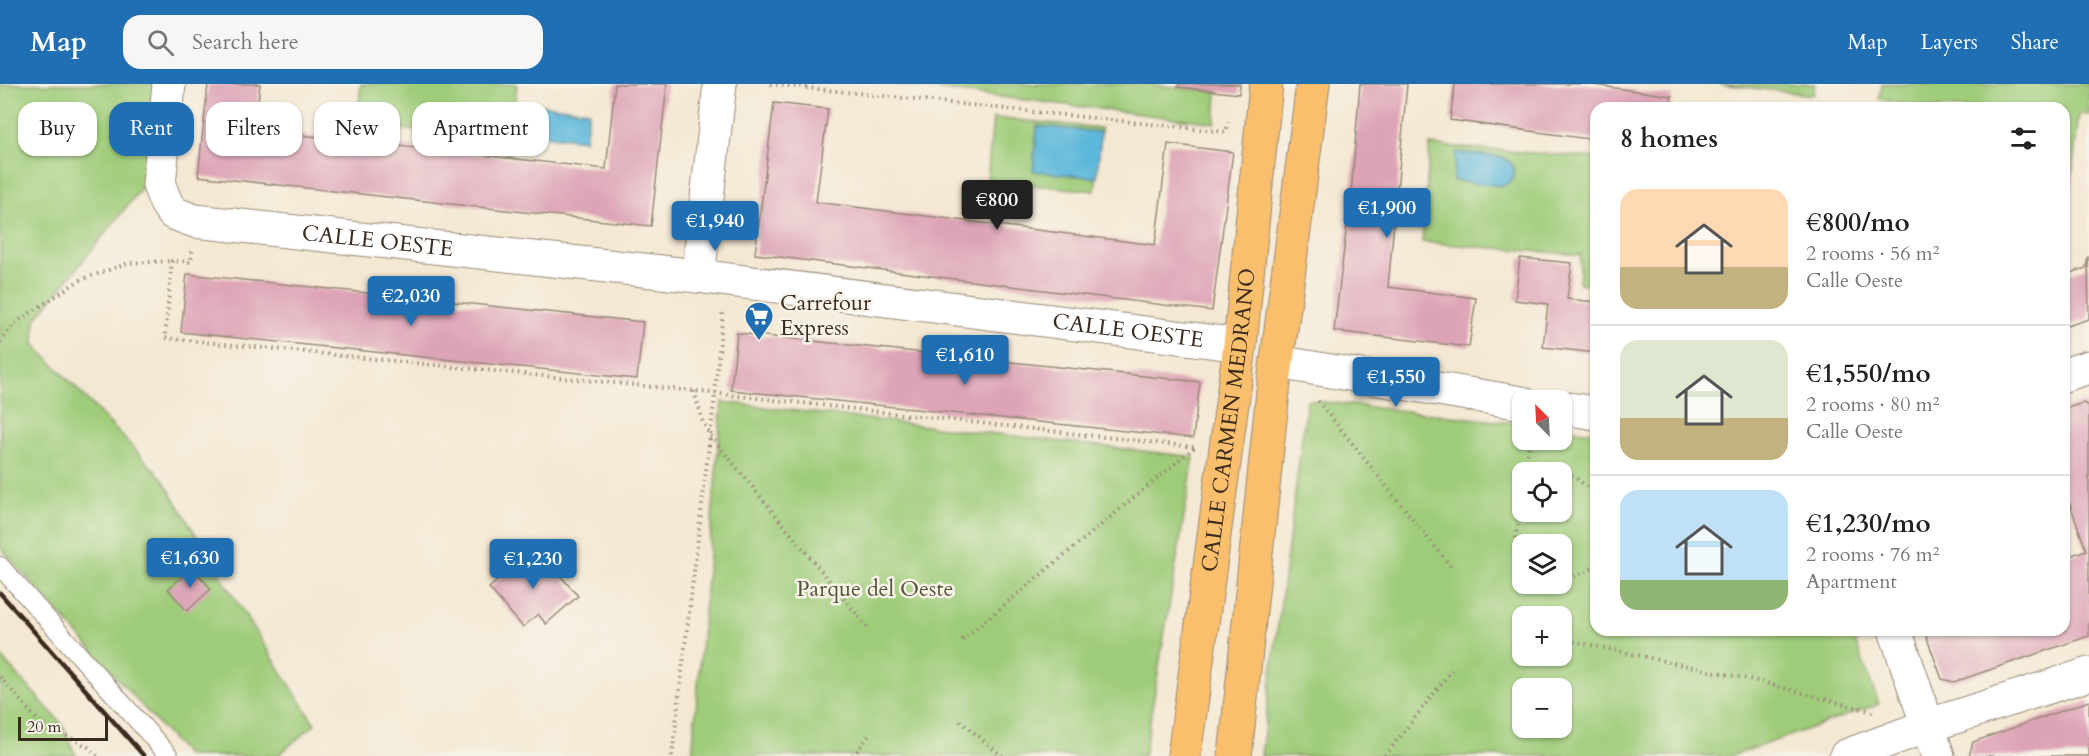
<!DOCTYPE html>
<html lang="en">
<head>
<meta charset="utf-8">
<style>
  :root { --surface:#fff; --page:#f6f6f6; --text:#222; --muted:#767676; --line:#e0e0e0; --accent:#1f6fb2 }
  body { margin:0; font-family:Cardo,serif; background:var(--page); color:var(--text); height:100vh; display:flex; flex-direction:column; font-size:22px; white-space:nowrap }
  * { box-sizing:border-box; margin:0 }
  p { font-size:20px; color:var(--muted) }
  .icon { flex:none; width:33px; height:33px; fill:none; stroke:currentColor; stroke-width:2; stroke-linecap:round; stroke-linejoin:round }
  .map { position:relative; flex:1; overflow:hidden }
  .panel { position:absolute; left:1590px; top:18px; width:480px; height:534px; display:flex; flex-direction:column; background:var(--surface); border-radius:18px; box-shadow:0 2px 4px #0004 }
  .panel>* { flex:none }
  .hud { position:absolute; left:18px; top:18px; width:570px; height:54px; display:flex; gap:12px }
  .needle { width:39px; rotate:336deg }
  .buttons { position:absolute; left:1512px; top:306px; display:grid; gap:12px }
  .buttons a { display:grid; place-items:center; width:60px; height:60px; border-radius:12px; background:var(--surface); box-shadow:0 2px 4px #0004; font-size:30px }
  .scale { position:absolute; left:18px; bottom:15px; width:90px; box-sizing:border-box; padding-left:6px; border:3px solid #3b2a1e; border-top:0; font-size:16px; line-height:21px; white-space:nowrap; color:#3b2a1e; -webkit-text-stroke:4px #f7f3e8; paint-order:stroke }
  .price { position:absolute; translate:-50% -51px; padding:0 14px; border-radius:6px; background:var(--accent); color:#fff; font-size:20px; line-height:39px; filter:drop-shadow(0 2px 3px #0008) }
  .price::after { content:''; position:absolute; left:50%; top:36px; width:18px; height:14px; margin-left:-9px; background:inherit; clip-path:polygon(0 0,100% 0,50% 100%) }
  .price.current { background:#222; color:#fff }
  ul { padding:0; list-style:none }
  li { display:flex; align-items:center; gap:18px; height:150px; padding:0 30px }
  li+li { border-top:2px solid var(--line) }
  li span { display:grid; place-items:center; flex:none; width:168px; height:120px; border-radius:18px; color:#555 }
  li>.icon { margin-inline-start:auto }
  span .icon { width:72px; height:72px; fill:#fffc; stroke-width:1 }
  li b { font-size:26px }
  h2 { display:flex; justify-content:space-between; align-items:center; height:72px; padding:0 30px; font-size:26px }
  .tag { padding:0 21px; border-radius:18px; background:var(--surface); box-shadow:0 2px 4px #0004; font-size:21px; line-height:54px }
  .tag.current { background:var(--accent); color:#fff }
  header { display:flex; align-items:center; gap:36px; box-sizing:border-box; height:84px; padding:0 30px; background:var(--accent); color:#fff }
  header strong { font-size:28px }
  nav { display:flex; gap:33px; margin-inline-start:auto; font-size:21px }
  .search { width:420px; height:54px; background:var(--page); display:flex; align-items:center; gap:15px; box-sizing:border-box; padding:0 21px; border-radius:18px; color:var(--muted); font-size:22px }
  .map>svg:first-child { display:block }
  .green { fill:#9fcc79; stroke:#6d7b4c; stroke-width:1.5; fill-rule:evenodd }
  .water { fill:#5cb8da; stroke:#4c717c; stroke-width:1.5 }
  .building { fill:#dda3b6 }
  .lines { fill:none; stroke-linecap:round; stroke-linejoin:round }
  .lane-casing { stroke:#988978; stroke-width:20 }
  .street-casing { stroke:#988978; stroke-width:35 }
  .primary-casing { stroke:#988978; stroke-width:35 }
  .path { stroke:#988978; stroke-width:4; stroke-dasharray:1.5 4.5; stroke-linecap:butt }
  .lane { stroke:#fff; stroke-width:18 }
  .street { stroke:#fff; stroke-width:33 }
  .primary { stroke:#f9bf6c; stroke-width:33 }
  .rail { stroke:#3b2a1e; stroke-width:4.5 }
  .labels { text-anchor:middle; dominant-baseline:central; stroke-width:5; stroke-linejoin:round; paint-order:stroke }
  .street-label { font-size:22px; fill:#3b2a1e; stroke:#f7f3e8 }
  .poi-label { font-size:22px; fill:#3b2a1e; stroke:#f7f3e8; text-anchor:start }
  .park-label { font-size:22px; fill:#545235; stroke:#f7f3e8 }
</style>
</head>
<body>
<header>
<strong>Map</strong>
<div class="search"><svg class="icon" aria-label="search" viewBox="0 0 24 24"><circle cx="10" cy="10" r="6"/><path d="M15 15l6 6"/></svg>Search here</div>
<nav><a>Map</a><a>Layers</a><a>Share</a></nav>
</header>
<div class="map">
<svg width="2089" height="672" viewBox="0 0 2089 672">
  <rect width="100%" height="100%" fill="#f7f3e8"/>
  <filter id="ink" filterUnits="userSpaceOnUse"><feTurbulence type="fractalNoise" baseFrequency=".0167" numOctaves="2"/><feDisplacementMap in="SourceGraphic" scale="12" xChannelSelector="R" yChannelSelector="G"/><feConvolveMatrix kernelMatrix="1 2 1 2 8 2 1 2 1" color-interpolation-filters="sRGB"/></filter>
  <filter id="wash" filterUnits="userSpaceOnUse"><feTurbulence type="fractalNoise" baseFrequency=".008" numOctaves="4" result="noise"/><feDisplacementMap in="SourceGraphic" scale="24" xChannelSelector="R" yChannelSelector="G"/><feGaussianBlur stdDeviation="1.35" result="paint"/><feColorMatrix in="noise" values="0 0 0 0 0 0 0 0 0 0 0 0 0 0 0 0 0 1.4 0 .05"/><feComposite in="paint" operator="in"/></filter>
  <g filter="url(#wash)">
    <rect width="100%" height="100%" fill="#f4e8d3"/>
    <g class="green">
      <path d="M0 0H156L145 100 35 236 34 260 162 394 228 504 315 640 277 672H187L0 463Z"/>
      <path d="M361 0H517L511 57 357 40Z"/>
      <path d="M894 0H1148L1217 8 1215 39Z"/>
      <path d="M1719 0H1815L1813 11Z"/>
      <path d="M1882 0H2089V31L2079 30 2065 152 2064 24H1920L1879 15Z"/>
      <path d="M993 34 1101 44 1095 107 987 97Z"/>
      <path d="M1430 61 1596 74V201L1579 199 1581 171 1422 158Z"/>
      <path d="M1307 316 1522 340V356H1562V345L1596 348V546H1851L1879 620 1732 672H1261ZM1522 388H1562V428H1522ZM1522 460H1562V500H1522ZM1522 532H1562V572H1522ZM1522 604H1562V644H1522Z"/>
      <path d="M722 318 1194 373 1144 672H692Z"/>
      <path d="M0 572 62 640 76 672H0Z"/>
    </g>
    <g class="water">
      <path d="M535 20 589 27 585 56 531 50Z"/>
      <path d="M1037 42 1101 48 1097 94 1033 87Z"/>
      <path d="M1456 68 1502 73C1518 80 1519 96 1502 102L1453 97Z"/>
    </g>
    <g id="blocks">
      <g class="building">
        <path d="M208 0H260L255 46 606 85 615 0H667L651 142 198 92Z"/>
        <path d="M1179 0H1240L1239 10 1178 3Z"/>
        <path d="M1360 0H1407L1388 203 1476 214 1469 263 1334 247 1352 99Z"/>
        <path d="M1455 0H1586L1672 12 1670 24H1596V56L1450 36Z"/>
        <path d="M774 19 828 25 816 118 1155 161 1168 60 1233 68 1212 227 755 170Z"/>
        <path d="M2088 172 2089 235 2064 243V191L2086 184Z"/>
        <path d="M1520 174 1572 179 1567 215 1596 218V269L1543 263 1548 220 1515 216Z"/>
        <path d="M187 190 643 238 637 295 181 248Z"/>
        <path d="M737 249 1200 298 1193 354 731 306Z"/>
        <path d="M2083 319 2089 322V552L1954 598 1942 595 1924 546H2064V474L2086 466 2064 403V325Z"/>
        <path d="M535 463 578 512 546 540 538 530 523 543 489 504Z"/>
        <path d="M193 484 211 505 187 527 168 505Z"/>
        <path d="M2089 617V672H1969L1973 658Z"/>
      </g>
    </g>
  </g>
  <g filter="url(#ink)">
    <use href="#blocks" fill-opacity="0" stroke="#988978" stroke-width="1.5"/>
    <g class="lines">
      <g class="lane-casing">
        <path id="lane" d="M0 482 169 672"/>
      </g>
      <g class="street-casing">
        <g id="street">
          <path id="s1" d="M169 0 159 101 166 119 173 129 195 137 698 192 1240 261"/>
          <path d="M698 192 720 0"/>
          <path d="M1277 278 1522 319"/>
          <path d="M2064 291 2089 283"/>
          <path d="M1562 324 1596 329"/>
          <path d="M1895 546 1938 672"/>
          <path d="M1846 672 1927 642 2089 590"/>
        </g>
      </g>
      <g class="primary-casing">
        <g id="primary">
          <path id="s2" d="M1184 672 1240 261 1266 0"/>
          <path d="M1235 672 1273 307 1313 0"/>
        </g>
      </g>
      <g class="path">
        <path d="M770 0 1226 48 1228 38"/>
        <path d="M192 167 191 178 172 177 165 254 694 307 1194 363"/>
        <path d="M0 258 14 240 78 197 128 179 172 177"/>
        <path d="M694 307 703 338 709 350 868 544"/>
        <path d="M1318 317 1452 484"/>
        <path d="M1526 379 1557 383 1577 395 1596 410"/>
        <path d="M1524 388 1530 356"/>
        <path d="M1514 472 1522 403"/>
        <path d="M1553 504 1596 482"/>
        <path d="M1562 555 1762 598 1873 628"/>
        <path d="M962 556 1195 363"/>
        <path d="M0 593 40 639 87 662 97 672"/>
        <path d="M960 637 1002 672"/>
        <path d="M672 672 715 311 723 225"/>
        <path d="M853 672 871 649"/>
        <path d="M1385 672 1452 586"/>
      </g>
      <use href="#lane" class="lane"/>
      <use href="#street" class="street"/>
      <use href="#primary" class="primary"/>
      <path class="rail" d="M0 509 144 672"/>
    </g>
  </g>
  <defs>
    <g id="supermarket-pin" transform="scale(1.5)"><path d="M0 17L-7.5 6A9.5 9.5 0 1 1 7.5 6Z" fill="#1f6fb2" stroke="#f7f3e8"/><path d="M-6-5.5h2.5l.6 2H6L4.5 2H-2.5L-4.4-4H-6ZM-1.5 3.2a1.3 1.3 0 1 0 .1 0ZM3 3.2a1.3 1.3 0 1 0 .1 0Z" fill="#fff"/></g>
  </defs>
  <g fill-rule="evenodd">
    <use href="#supermarket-pin" x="759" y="232"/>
  </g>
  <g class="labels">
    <g class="street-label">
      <text stroke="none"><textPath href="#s1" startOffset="340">CALLE OESTE</textPath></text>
      <text stroke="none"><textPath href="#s1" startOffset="1096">CALLE OESTE</textPath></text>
      <text stroke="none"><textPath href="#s2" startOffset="339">CALLE CARMEN MEDRANO</textPath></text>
    </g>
    <g class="poi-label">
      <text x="780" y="219">Carrefour<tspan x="780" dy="25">Express</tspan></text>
    </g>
    <g class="park-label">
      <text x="875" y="505">Parque del Oeste</text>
    </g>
  </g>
</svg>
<div class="buttons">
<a><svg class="needle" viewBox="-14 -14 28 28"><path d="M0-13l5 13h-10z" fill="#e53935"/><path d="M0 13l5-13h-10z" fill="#767676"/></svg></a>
<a><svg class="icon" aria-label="locate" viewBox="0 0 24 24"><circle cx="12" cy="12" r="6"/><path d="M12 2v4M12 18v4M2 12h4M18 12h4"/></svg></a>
<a><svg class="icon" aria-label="layers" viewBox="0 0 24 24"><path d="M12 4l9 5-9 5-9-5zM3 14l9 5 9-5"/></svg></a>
<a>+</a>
<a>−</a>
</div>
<div class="scale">20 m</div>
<b class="price current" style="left:997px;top:147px">€800</b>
<b class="price" style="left:1387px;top:155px">€1,900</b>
<b class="price" style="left:715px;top:168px">€1,940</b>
<b class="price" style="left:411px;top:243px">€2,030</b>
<b class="price" style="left:965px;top:302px">€1,610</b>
<b class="price" style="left:1396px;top:324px">€1,550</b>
<b class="price" style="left:190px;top:505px">€1,630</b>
<b class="price" style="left:533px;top:506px">€1,230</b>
<div class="hud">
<a class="tag">Buy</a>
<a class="tag current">Rent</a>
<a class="tag">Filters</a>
<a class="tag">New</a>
<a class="tag">Apartment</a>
</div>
<section class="panel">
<h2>8 homes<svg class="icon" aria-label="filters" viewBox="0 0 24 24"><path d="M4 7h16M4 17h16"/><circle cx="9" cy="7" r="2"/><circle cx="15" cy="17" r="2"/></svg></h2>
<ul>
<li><span style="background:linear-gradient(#ffd9b3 65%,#c2b280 0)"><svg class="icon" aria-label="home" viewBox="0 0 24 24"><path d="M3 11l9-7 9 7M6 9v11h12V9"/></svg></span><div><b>€800/mo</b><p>2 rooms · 56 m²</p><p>Calle Oeste</p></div></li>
<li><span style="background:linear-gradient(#dfe7d0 65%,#c2b280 0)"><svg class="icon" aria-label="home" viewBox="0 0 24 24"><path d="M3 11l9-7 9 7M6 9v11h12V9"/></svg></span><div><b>€1,550/mo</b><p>2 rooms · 80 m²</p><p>Calle Oeste</p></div></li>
<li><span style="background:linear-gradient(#bfe0f5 75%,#8fb573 0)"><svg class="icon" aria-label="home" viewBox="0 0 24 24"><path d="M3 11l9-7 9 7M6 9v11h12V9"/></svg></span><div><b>€1,230/mo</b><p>2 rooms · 76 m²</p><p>Apartment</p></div></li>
</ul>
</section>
</div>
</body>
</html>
